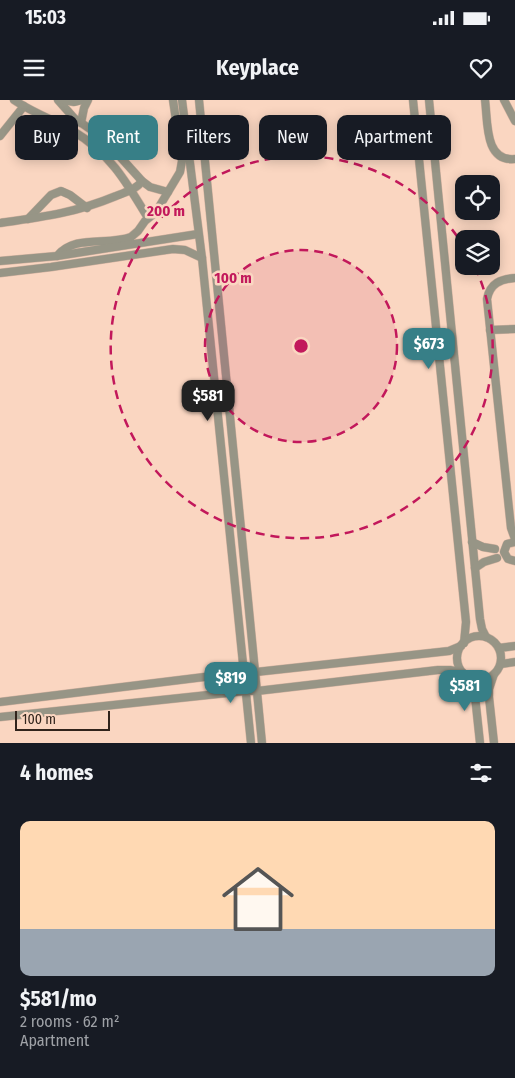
<!DOCTYPE html>
<html lang="en">
<head>
<meta charset="utf-8">
<style>
  :root { --surface:#171b24; --page:#242831; --text:#f1f3f6; --muted:#9ea1a6; --accent:#377f87 }
  body { margin:0; font-family:"Fira Sans Condensed",sans-serif; background:var(--page); color:var(--text); height:100vh; display:flex; flex-direction:column; font-size:19px; white-space:nowrap }
  * { box-sizing:border-box; margin:0 }
  p { font-size:16px; color:var(--muted) }
  .icon { flex:none; width:28px; height:28px; fill:none; stroke:currentColor; stroke-width:2; stroke-linecap:round; stroke-linejoin:round }
  .map { position:relative; height:643px; overflow:hidden }
  .drawer { display:flex; flex-direction:column; background:var(--surface); flex:1 }
  .drawer>* { flex:none }
  .top-card { position:absolute; left:15px; top:15px; width:485px; height:45px; display:flex; gap:10px }
  .buttons { position:absolute; left:455px; top:75px; display:grid; gap:10px }
  .buttons a { display:grid; place-items:center; width:45px; height:45px; border-radius:10px; background:var(--surface); box-shadow:0 2px 12px #0003; font-size:25px }
  .scale { position:absolute; left:15px; bottom:12px; width:95px; box-sizing:border-box; padding-left:5px; border:2px solid #31241c; border-top:0; font-size:14px; line-height:18px; white-space:nowrap; color:#31241c; -webkit-text-stroke:4px #fad6c1; paint-order:stroke }
  .price { position:absolute; translate:-50% -42px; padding:0 11px; border-radius:10px; background:var(--accent); color:#fff; font-size:16px; line-height:32px; filter:drop-shadow(0 1px 2px #0008) }
  .price::after { content:''; position:absolute; left:50%; top:30px; width:15px; height:11px; margin-left:-8px; background:inherit; clip-path:polygon(0 0,100% 0,50% 100%) }
  .price.current { background:#222; color:#fff }
  ul { padding:0; list-style:none }
  li { display:grid; align-content:center; gap:10px; height:265px; padding:0 20px }
  li span { display:grid; place-items:center; height:155px; border-radius:10px; color:#555 }
  li>.icon { margin-inline-start:auto }
  span .icon { width:90px; height:90px; fill:#fffc; stroke-width:1 }
  li b { font-size:21px }
  h2 { display:flex; justify-content:space-between; align-items:center; height:60px; padding:0 20px; font-size:21px }
  .pill { padding:0 18px; border-radius:10px; background:var(--surface); box-shadow:0 2px 12px #0003; font-size:18px; line-height:45px }
  .pill.current { background:var(--accent); color:#fff }
  .status { display:flex; justify-content:space-between; align-items:center; height:35px; padding:0 25px; background:var(--surface); direction:ltr }
  .status svg { height:14px; fill:currentColor }
  header { display:flex; justify-content:space-between; align-items:center; height:65px; padding:0 20px; background:var(--surface); font-size:22px; font-weight:700 }
  .map>svg:first-child { display:block }
  .lines { fill:none; stroke-linecap:round; stroke-linejoin:round }
  .street-casing { stroke:#d2b2a0; stroke-width:9 }
  .street { stroke:#979586; stroke-width:8 }
  .ring { fill:none; stroke:#c2185b; stroke-width:2.5; stroke-dasharray:9 6 }
  .centre { fill:#c2185b; stroke:#fad6c1; stroke-width:2.5 }
  .ring-label { font-size:15px; text-anchor:middle; font-weight:bold; fill:#c2185b; stroke:#fad6c1; stroke-width:5; stroke-linejoin:round; paint-order:stroke }
</style>
</head>
<body>
<div class="status"><b>15:03</b><svg viewBox="0 0 49 12"><path d="M0 12V9h3v3zM5 12V6h3v6zM10 12V3h3v9zM15 12V0h3v12zM26 1h20v11H26zM47 4h2v5h-2z"/></svg></div>
<header><svg class="icon" aria-label="menu" viewBox="0 0 24 24"><path d="M4 6h16M4 12h16M4 18h16"/></svg>Keyplace<svg class="icon" aria-label="heart" viewBox="0 0 24 24"><path d="M12 20l-8-8c-3-5 5-10 8-4 3-6 11-1 8 4z"/></svg></header>
<div class="map">
<svg width="515" height="643" viewBox="0 0 515 643">
  <rect width="100%" height="100%" fill="#fad6c1"/>
  <g class="lines">
    <g class="street-casing">
      <g id="street">
        <path d="M14 0C33 13 54 20 73 31 110 53 127 83 148 118"/>
        <path d="M58 0 74 18 93 31 114 50 142 81 150 87 168 92"/>
        <path d="M63 0 74 2 82 0"/>
        <path d="M182 0 202 158 251 643"/>
        <path d="M199 0 262 643"/>
        <path d="M413 0 466 522 464 543"/>
        <path d="M429 0 480 519 482 529 486 537"/>
        <path d="M485 0C488 21 484 62 515 59"/>
        <path d="M504 0 515 21"/>
        <path d="M81 23 84 8 88 0"/>
        <path d="M0 36 24 6"/>
        <path d="M28 119 51 95 61 91 70 95 87 108"/>
        <path d="M0 123C43 117 75 113 116 96 125 92 136 90 142 81"/>
        <path d="M57 156C75 134 107 146 131 137L138 131 145 121 156 112 180 72 182 61 173 0"/>
        <path d="M0 161 57 156 198 134"/>
        <path d="M0 173 51 167 173 149 185 150 202 158"/>
        <path d="M515 178C501 179 490 183 487 199L511 428 515 439"/>
        <path d="M490 230 515 229"/>
        <path d="M472 442 483 447 495 449"/>
        <path d="M515 442 507 444 504 452 508 459 515 461"/>
        <path d="M475 468 484 462 497 458"/>
        <circle cx="479" cy="558" r="22"/>
        <path d="M499 548 515 546"/>
        <path d="M501 564 515 562"/>
        <path d="M466 577 475 596 480 643"/>
        <path d="M0 602 245 572H256L449 551 461 546"/>
        <path d="M0 617 246 591H257L438 570H450L463 573"/>
        <path d="M494 643 489 597V589L494 574"/>
      </g>
    </g>
    <use href="#street" class="street"/>
  </g>
  <circle cx="301" cy="246" r="96" fill="#c2185b" fill-opacity=".12"/>
  <g class="ring">
    <circle cx="301" cy="246" r="96"/>
    <path d="M475 167A191 191 0 1 1 463 145"/>
  </g>
  <circle cx="301" cy="246" r="8" class="centre"/>
  <g class="ring-label">
    <text x="166" y="116">200 m</text>
    <text x="233" y="183">100 m</text>
  </g>
</svg>
<div class="buttons">
<a><svg class="icon" aria-label="locate" viewBox="0 0 24 24"><circle cx="12" cy="12" r="6"/><path d="M12 2v4M12 18v4M2 12h4M18 12h4"/></svg></a>
<a><svg class="icon" aria-label="layers" viewBox="0 0 24 24"><path d="M12 4l9 5-9 5-9-5zM3 14l9 5 9-5"/></svg></a>
</div>
<div class="scale">100 m</div>
<b class="price" style="left:429px;top:270px">$673</b>
<b class="price current" style="left:208px;top:322px">$581</b>
<b class="price" style="left:231px;top:604px">$819</b>
<b class="price" style="left:465px;top:612px">$581</b>
<div class="top-card">
<a class="pill">Buy</a>
<a class="pill current">Rent</a>
<a class="pill">Filters</a>
<a class="pill">New</a>
<a class="pill">Apartment</a>
</div>
</div>
<section class="drawer">
<h2>4 homes<svg class="icon" aria-label="filters" viewBox="0 0 24 24"><path d="M4 7h16M4 17h16"/><circle cx="9" cy="7" r="2"/><circle cx="15" cy="17" r="2"/></svg></h2>
<ul>
<li><span style="background:linear-gradient(#ffd9b3 70%,#9aa5b1 0)"><svg class="icon" aria-label="home" viewBox="0 0 24 24"><path d="M3 11l9-7 9 7M6 9v11h12V9"/></svg></span><div><b>$581/mo</b><p>2 rooms · 62 m²</p><p>Apartment</p></div></li>
</ul>
</section>
</body>
</html>
